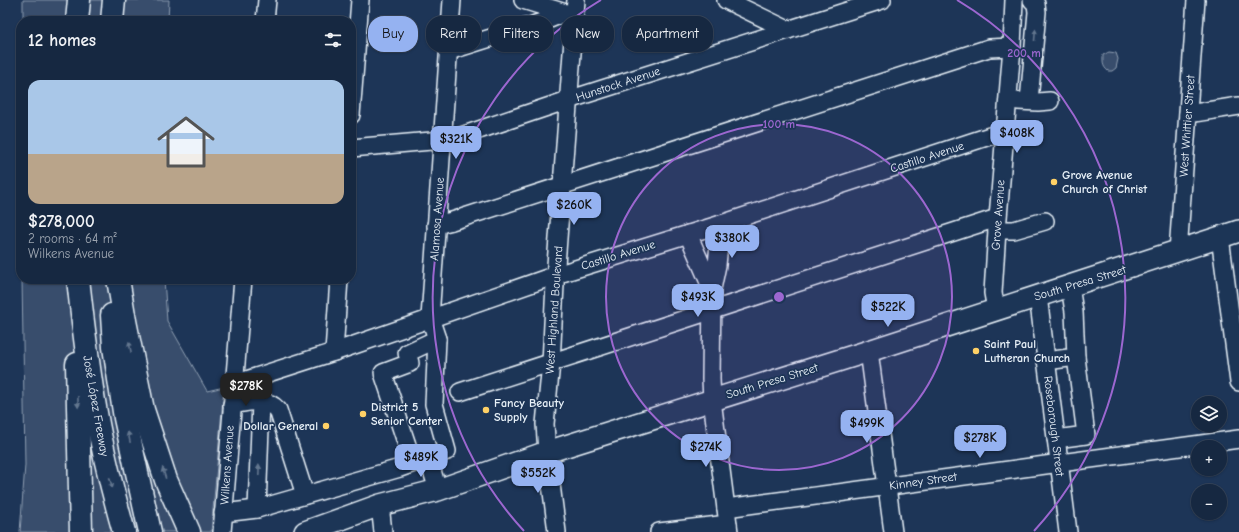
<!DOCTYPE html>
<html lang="en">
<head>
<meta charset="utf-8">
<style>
  :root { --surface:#162841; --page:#1f3048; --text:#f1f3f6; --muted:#9ea6b1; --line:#35445a; --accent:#95b2f1 }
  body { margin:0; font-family:"Comic Neue",sans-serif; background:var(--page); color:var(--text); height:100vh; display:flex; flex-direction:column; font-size:15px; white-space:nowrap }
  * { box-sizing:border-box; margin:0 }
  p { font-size:13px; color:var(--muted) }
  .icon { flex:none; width:22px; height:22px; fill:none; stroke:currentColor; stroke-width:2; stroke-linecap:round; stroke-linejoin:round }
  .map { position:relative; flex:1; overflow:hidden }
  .side { position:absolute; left:16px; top:16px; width:340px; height:268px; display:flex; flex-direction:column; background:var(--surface); border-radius:16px; box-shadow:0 1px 3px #0004,0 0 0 1px var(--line) }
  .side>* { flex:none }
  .hud { position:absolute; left:368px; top:16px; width:380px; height:36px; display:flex; gap:8px }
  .controls { position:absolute; left:1191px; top:396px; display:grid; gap:8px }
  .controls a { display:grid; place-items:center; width:36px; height:36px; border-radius:50%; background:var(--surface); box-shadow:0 1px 3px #0004,0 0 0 1px var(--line); font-size:20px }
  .price { position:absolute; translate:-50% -34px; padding:0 9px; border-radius:8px; background:var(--accent); color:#111; font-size:13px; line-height:26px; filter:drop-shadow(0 1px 2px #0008) }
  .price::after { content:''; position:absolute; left:50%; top:24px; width:12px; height:9px; margin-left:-6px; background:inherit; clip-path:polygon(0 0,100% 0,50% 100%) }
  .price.current { background:#222; color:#fff }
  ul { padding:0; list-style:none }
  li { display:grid; align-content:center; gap:8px; height:212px; padding:0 12px }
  li span { display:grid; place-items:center; height:124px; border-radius:12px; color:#555 }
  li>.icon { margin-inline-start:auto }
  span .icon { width:72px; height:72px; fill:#fffc; stroke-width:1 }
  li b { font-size:17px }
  h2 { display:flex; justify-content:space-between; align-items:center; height:48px; padding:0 12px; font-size:17px }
  .chip { padding:0 14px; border-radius:16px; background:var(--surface); box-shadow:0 1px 3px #0004,0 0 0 1px var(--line); font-size:14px; line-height:36px }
  .chip.current { background:var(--accent); color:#111 }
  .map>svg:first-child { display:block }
  .green { fill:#374d6c; stroke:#909fb2 }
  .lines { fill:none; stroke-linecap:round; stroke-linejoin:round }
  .minor-casing { stroke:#e8f1f8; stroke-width:20 }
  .major-casing { stroke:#e8f1f8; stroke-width:24 }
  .highway-casing { stroke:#e8f1f8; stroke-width:25 }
  .minor { stroke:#1d3557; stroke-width:17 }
  .major { stroke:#1d3557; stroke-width:21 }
  .highway { stroke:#1d3557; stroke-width:22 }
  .oneway { fill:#64778f }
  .ring { fill:none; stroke:#9c67d0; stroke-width:2 }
  .poi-dot { fill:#ffd166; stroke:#1d3557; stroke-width:1.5 }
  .labels { text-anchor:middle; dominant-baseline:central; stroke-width:3.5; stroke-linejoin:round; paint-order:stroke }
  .street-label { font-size:12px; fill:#e8f1f8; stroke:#1d3557 }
  .poi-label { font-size:12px; font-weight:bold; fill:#e8f1f8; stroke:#1d3557; text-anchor:start }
  .centre { fill:#9c67d0; stroke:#1d3557; stroke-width:2 }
  .ring-label { font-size:12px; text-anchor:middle; font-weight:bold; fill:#9c67d0; stroke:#1d3557; stroke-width:3.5; stroke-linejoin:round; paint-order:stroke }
</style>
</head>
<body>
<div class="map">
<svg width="1239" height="532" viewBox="0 0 1239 532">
  <rect width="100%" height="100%" fill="#1d3557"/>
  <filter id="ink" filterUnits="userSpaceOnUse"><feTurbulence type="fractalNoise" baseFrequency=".025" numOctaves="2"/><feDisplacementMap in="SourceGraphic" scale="8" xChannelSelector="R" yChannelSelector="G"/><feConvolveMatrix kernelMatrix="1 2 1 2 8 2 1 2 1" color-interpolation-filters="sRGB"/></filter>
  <g filter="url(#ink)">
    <g class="green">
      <path d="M23 0H169L168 21H23Z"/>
      <path d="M1109 52 1116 53 1118 59 1116 68 1112 71H1108C1102 66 1103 62 1103 55Z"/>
      <path d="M22 279H164L167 321 207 391 224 387 211 532H20L25 465Z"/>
    </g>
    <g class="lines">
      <g class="minor-casing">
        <g id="minor">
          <path d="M523 0 569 14"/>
          <path d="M726 0 788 30"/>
          <path d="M265 21 267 0"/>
          <path d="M449 51 545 21 564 13"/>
          <path d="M1018 101 1038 102 1050 101"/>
          <path d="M1029 101 1037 12 1036 4 1032 0"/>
          <path d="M1188 114 1239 106"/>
          <path d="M351 115 360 0"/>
          <path d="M351 148 443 140 458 137 568 100 882 0"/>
          <path d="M436 225 452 221 989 48 1012 47"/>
          <path d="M997 230H1014L1045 221"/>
          <path d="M688 234 712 289 711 379 712 400 729 532"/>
          <path d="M1220 237 1239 382"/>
          <path d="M1178 252 1196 0"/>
          <path d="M712 289 717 265 721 224"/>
          <path d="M1038 296 1068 532"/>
          <path d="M996 310 993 293 997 230 1012 47 1014 0"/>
          <path d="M869 351 893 532"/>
          <path d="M334 352 339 279"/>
          <path d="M1046 361 1076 357 1074 312 1070 286"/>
          <path d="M234 384 334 352 556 275 721 224 1005 131"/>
          <path d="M460 392 997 218"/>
          <path d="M232 405C248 402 266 396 278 410L305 495"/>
          <path d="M1056 439 1086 435 1076 357"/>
          <path d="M428 458 438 490"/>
          <path d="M413 463 383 373 410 363 407 353 437 339"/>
          <path d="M380 505 383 532"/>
          <path d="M726 508 1239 439"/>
          <path d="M257 509 261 401"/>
          <path d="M223 513 257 509 400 468 447 451 434 404 437 339 430 318 452 0"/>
          <path d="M222 532 243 279"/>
          <path d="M557 532 547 452 545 424 551 363 556 265 576 0"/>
          <path d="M659 532 728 524"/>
        </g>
      </g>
      <g class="major-casing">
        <path id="major" d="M305 532 380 505 438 490 547 452 869 351 1239 231"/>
      </g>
      <g class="highway-casing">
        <g id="highway">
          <path d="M77 21 79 0"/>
          <path d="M112 21 114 0"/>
          <path d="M78 279C83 324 88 368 96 413 103 453 113 493 124 532"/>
          <path d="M118 279 125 321 143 410 166 480 189 532"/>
          <path d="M112 315 114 347 125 418 150 532"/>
          <path d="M77 364 81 532"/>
        </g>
      </g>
      <use href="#minor" class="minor"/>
      <use href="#major" class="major"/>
      <use href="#highway" class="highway"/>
    </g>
    <defs><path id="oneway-solid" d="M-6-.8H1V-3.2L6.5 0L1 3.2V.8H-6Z"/></defs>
    <g class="oneway">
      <use href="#oneway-solid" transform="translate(1035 35) rotate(-85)"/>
      <use href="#oneway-solid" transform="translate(130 347) rotate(-102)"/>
      <use href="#oneway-solid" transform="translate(78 402) rotate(89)"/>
      <use href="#oneway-solid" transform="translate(129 437) rotate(-102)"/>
      <use href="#oneway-solid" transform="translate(259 470) rotate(-88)"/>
      <use href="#oneway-solid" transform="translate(164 473) rotate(-107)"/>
      <use href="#oneway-solid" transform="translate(111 483) rotate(75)"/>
    </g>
  </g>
  <circle cx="779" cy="297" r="173" fill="#9c67d0" fill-opacity=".12"/>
  <g class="ring">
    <circle cx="779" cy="297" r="173"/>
    <path d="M524 531A346 346 0 0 1 601 0M957 0A346 346 0 0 1 1034 531"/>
  </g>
  <g class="poi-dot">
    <circle cx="1054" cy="182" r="4"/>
    <circle cx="976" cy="351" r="4"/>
    <circle cx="486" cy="410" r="4"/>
    <circle cx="363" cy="414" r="4"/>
    <circle cx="326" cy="426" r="4"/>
  </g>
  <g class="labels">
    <g class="street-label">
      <text transform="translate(618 84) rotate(-18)">Hunstock Avenue</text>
      <text transform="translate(1187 126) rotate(-86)">West Whittier Street</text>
      <text transform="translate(927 157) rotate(-18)">Castillo Avenue</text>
      <text transform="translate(998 215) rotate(-86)">Grove Avenue</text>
      <text transform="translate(437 219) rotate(-86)">Alamosa Avenue</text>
      <text transform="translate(618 255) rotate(-17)">Castillo Avenue</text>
      <text transform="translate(1080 283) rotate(-17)">South Presa Street</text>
      <text transform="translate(554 310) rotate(-86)">West Highland Boulevard</text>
      <text transform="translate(772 381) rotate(-17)">South Presa Street</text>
      <text transform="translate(96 406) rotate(80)">José López Freeway</text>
      <text transform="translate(1054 426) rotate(83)">Roseborough Street</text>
      <text transform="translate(227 465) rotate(-86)">Wilkens Avenue</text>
      <text transform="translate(923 481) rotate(-8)">Kinney Street</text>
    </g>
    <g class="poi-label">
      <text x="1062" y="175">Grove Avenue<tspan x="1062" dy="14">Church of Christ</tspan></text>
      <text x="984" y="344">Saint Paul<tspan x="984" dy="14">Lutheran Church</tspan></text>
      <text x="494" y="403">Fancy Beauty<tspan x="494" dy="14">Supply</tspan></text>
      <text x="371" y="407">District 5<tspan x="371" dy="14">Senior Center</tspan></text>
      <text x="318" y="426" text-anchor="end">Dollar General</text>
    </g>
  </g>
  <circle cx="779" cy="297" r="6" class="centre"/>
  <g class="ring-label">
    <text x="1024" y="57">200 m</text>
    <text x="779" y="128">100 m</text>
  </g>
</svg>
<div class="controls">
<a><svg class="icon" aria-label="layers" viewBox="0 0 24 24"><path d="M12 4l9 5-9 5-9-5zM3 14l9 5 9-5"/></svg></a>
<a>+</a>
<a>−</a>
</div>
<b class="price" style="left:1017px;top:154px">$408K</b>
<b class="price" style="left:456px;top:160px">$321K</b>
<b class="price" style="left:574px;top:226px">$260K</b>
<b class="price" style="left:732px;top:259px">$380K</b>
<b class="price" style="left:698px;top:318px">$493K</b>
<b class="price" style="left:888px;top:328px">$522K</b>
<b class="price current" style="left:246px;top:407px">$278K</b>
<b class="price" style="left:867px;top:444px">$499K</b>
<b class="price" style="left:980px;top:459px">$278K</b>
<b class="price" style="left:706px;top:468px">$274K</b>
<b class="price" style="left:421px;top:478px">$489K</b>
<b class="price" style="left:538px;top:494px">$552K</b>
<div class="hud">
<a class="chip current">Buy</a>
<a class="chip">Rent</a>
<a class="chip">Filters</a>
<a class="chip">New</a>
<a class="chip">Apartment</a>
</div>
<section class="side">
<h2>12 homes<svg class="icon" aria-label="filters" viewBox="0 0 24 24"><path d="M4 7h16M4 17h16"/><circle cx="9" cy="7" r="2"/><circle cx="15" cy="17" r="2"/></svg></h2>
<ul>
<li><span style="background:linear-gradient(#a9c7e8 60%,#b9a48a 0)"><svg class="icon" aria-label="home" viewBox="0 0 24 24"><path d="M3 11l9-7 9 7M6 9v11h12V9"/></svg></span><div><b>$278,000</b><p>2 rooms · 64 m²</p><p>Wilkens Avenue</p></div></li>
</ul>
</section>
</div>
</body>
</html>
